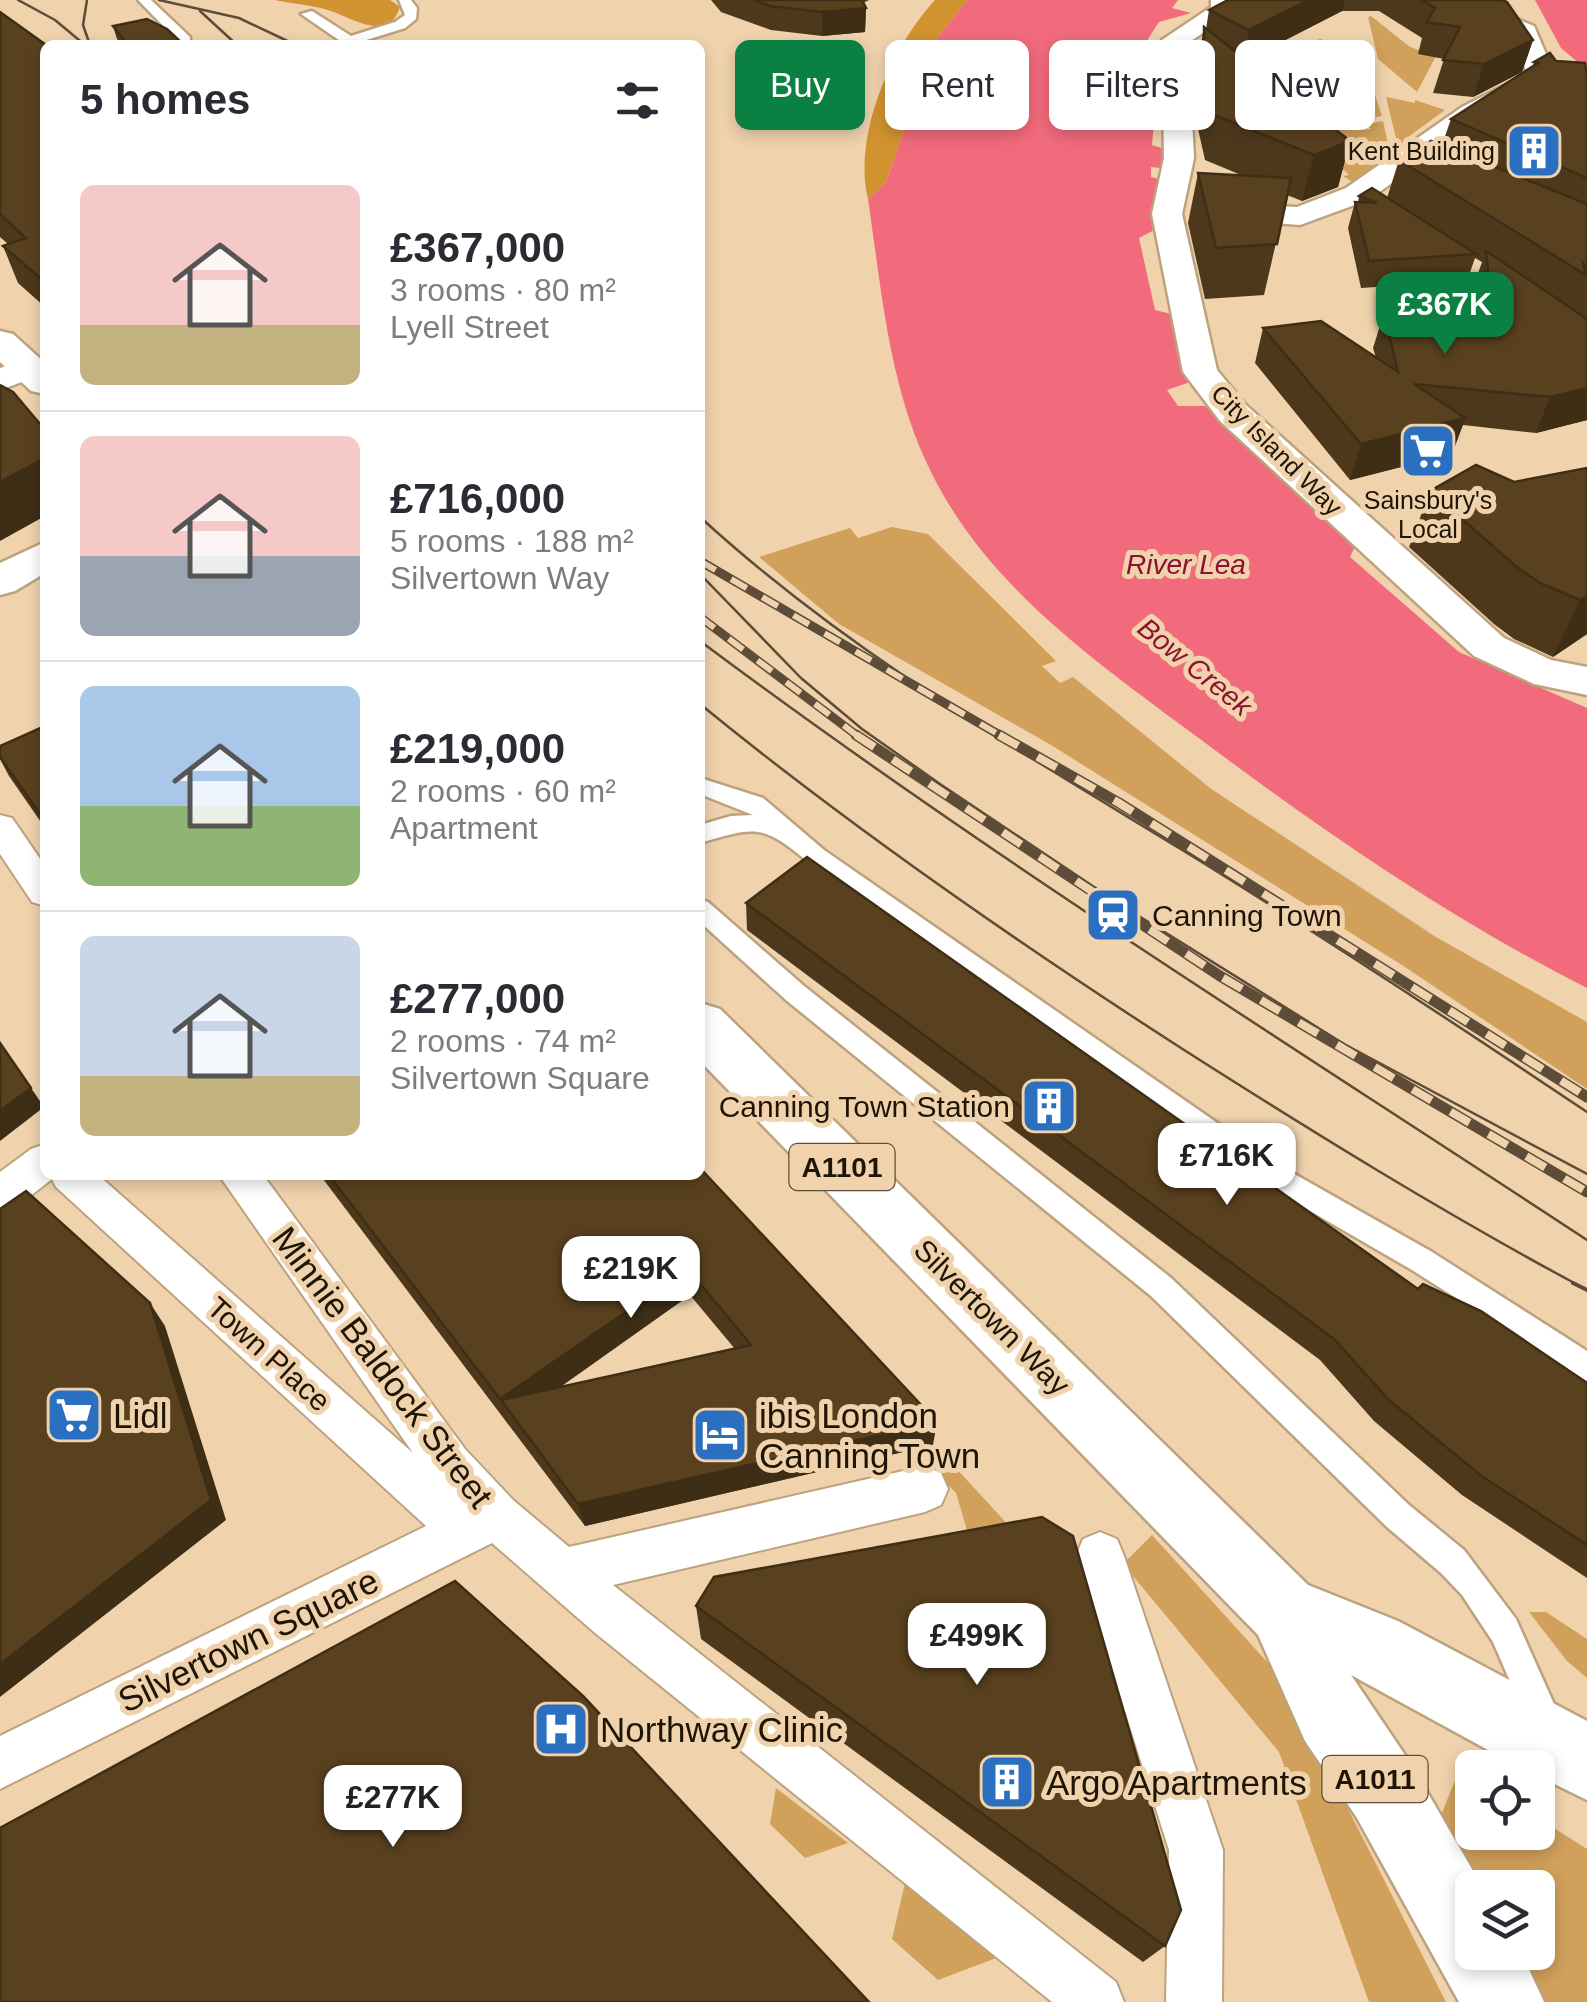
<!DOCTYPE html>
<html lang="en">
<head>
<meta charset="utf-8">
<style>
  :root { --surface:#fff; --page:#f7f7f7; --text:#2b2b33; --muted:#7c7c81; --line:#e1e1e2; --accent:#0b8043 }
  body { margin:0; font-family:Arial,sans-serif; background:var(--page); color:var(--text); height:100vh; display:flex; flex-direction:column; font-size:38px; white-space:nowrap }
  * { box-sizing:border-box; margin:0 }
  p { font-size:32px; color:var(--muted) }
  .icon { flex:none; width:55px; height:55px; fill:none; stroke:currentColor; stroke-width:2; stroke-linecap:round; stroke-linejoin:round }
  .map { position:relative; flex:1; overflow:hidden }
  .panel { position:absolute; left:40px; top:40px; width:665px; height:1140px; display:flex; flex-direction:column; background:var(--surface); border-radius:15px; box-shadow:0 5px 15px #0003 }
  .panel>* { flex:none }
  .guide { position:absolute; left:735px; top:40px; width:700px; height:90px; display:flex; gap:20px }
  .controls { position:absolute; left:1455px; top:1750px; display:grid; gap:20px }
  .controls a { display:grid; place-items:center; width:100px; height:100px; border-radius:15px; background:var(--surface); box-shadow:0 5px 15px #0003; font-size:50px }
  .price { position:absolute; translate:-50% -85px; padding:0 22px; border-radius:20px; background:#fff; color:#222; font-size:32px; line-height:65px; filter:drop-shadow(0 2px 5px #0008) }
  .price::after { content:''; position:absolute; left:50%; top:60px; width:30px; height:22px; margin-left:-15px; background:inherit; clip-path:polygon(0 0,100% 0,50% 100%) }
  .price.on { background:var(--accent); color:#fff }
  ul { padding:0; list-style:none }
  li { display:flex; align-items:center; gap:30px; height:250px; padding:0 40px }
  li+li { border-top:2px solid var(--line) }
  li span { display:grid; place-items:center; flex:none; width:280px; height:200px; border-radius:15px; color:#555 }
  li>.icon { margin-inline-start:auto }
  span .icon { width:120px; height:120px; fill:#fffc; stroke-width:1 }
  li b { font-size:42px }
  h2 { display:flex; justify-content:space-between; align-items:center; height:120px; padding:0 40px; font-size:42px }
  .chip { padding:0 35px; border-radius:15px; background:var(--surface); box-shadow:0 5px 15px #0003; font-size:35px; line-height:90px }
  .chip.on { background:var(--accent); color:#fff }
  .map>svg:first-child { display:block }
  .green { fill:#d1a05b }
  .forest { fill:#d19330 }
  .water { fill:#f16b7c }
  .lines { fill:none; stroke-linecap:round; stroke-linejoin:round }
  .service-casing { stroke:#bda27e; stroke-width:5 }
  .pedestrian-casing { stroke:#bda27e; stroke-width:4 }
  .minor-casing { stroke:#bda27e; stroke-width:5 }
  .tertiary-casing { stroke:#bda27e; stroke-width:5 }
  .primary-casing { stroke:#bda27e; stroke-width:5 }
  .service { fill:#fff; fill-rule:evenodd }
  .pedestrian { fill:#fff; fill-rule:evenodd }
  .minor { fill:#fff; fill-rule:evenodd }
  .tertiary { fill:#fff; fill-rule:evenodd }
  .primary { fill:#fff; fill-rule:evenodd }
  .tram-far1 { stroke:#5d4d38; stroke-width:2.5 }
  .tram { stroke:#5d4d38; stroke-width:4 }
  .rail-far1-casing { stroke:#5d4d38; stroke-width:9 }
  .rail-casing { stroke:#5d4d38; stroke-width:11 }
  .rail-far1 { stroke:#f0d3ad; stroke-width:6; stroke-dasharray:18; stroke-linecap:butt }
  .rail { stroke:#f0d3ad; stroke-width:8; stroke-dasharray:22; stroke-linecap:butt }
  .wall { fill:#4d381b; fill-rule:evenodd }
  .shaded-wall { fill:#3e2e16 }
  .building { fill:#59411f; stroke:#3e2e16; stroke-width:2.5 }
  .labels { text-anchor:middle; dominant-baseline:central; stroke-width:10; stroke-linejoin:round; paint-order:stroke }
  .far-poi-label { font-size:25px; fill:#1f1507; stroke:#f0d3ad; text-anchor:end }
  .far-street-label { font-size:25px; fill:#1f1507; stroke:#f0d3ad }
  .far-water-label { font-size:28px; font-style:italic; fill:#8e1131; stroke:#f0d3ad }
  .shield { fill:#f0d3ad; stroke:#5e4e39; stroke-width:2.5 }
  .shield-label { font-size:28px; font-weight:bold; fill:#1f1507 }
  .poi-label { font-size:30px; fill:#1f1507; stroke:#f0d3ad; text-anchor:start }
  .street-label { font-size:30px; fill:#1f1507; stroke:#f0d3ad }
  .near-street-label { font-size:35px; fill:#1f1507; stroke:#f0d3ad }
  .near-poi-label { font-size:35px; fill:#1f1507; stroke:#f0d3ad; text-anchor:start }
</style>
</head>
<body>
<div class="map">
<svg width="1587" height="2002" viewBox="0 0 1587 2002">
  <rect width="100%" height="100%" fill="#f0d3ad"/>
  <g class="green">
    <path d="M1371 16 1410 47 1436 56 1417 92 1378 59 1368 17Z"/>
    <path d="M1320 39 1366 55 1368 64 1270 73 1259 64Z"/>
    <path d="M1364 69 1365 71 1347 74 1365 94 1375 95 1382 116 1301 134 1268 78Z"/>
    <path d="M1386 97 1415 103V100L1445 110 1404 140 1415 145 1399 151Z"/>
    <path d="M1383 121 1392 162 1354 183 1343 176 1349 175 1344 170 1333 171 1298 139 1358 126 1361 130 1371 129 1367 124Z"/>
    <path d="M892 527 928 534 1056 661 1042 666 1060 683 1073 677 1210 788 1436 937 1587 1022V1089L1405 967 1051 745 839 624 759 557 850 528 858 538Z"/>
    <path d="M954 1466 1011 1528 969 1537 956 1493 934 1471Z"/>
    <path d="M1152 1535 1269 1664 1304 1722 1446 2002H1369L1279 1752 1123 1564Z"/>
    <path d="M1529 1612H1546L1587 1639V1678L1567 1661Z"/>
    <path d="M1456 1778 1472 1782V1832H1538V1818L1587 1849V2002H1542L1514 1953 1538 1952V1888L1477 1887 1439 1820Z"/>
    <path d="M776 1788 848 1843 805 1858 770 1824Z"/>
    <path d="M905 1883 999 1957 938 1980 892 1939Z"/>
  </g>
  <g class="forest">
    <path d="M275 0H390L400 7C388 43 355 19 331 11 314 5 293 4 275 0Z"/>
    <path d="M935 0H967L928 50 924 73 886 182 868 199C853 134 891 48 935 0Z"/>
  </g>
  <g class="water">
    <path d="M967 0H1178L1172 8 1191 13 1159 22 1148 39 1156 100 1152 145 1172 151 1169 169 1151 167V177L1168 181 1160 227 1139 238 1155 310 1179 316 1193 381 1167 390 1178 406H1205L1357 542 1350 557 1459 652 1587 708V988C1450 919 1323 831 1200 739 1094 660 979 582 924 457 888 376 881 286 868 199L886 182 924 73 928 50Z"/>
    <path d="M1535 0H1587V70L1561 48Z"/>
  </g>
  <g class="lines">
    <g class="service-casing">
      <g id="service">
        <path d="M138 0H151L190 37V43H180Z"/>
        <path d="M399 0H411L417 8 416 19 405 28 360 42 362 45H346L301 14 312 11 351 36 395 22 405 15Z"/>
        <path d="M700 778 763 798 824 850 1275 1163 1432 1252 1587 1351V1381L1412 1270 1255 1179 808 862C762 823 755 827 700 843V825L731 816 753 815 700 794Z"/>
        <path d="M700 899 708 902 804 986 1171 1278 1409 1505 1464 1550 1516 1619 1562 1722 1557 1734 1545 1739 1533 1734 1493 1642 1462 1595 1441 1573 1387 1527 1151 1296 786 1000 700 922Z"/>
      </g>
    </g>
    <g class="pedestrian-casing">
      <g id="pedestrian">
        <path d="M0 815 12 818 45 866V906L32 902 0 854Z"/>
        <path d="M45 1144V1175H98L413 1453 219 1175H263L465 1449 513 1500 569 1547 925 1466 941 1473 948 1489 941 1505 925 1512 613 1585 1116 1982 1124 2002H1052L594 1632 492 1543 0 1789V1736L426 1526 56 1187 52 1179 15 1208 0 1213V1172L31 1149Z"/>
        <path d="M1100 1532 1117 1539 1124 1556 1223 1850 1222 2002H1166L1169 1850 1076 1556 1083 1539Z"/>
      </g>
    </g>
    <g class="minor-casing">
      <g id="minor">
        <path d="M1211 0H1237V10L1188 43 1194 158 1182 214 1217 370 1246 405 1504 638 1551 660 1587 667V695L1534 684 1474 656 1220 421 1183 372 1152 214 1164 158 1162 40 1211 7Z"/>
        <path d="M1435 0H1470L1534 26 1555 75 1545 87 1482 119 1368 200 1300 225 1204 218 1200 212 1204 206 1215 203 1297 207 1346 188 1462 107 1527 74 1514 37 1439 5Z"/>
        <path d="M29 358 41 361 45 370 41 375 0 390V368Z"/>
      </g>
    </g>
    <g class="tertiary-casing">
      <path id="tertiary" d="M45 542V573L15 591 0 595V563Z"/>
    </g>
    <g class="primary-casing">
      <g id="primary">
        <path d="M0 331 13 334 45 363V394L31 391 0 362Z"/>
        <path d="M700 1003 720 1009 1308 1585 1398 1621 1587 1721V1800L1538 1776V1768H1521L1351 1675 1411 1764 1483 1888H1472V1952H1521L1544 2002H1459L1357 1818 1305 1741 1258 1635 700 1061Z"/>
      </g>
    </g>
    <use href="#service" class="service"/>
    <use href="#pedestrian" class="pedestrian"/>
    <use href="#minor" class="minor"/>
    <use href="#tertiary" class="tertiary"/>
    <use href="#primary" class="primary"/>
    <g class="tram-far1">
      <path d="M18 0 55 20 85 45"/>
      <path d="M87 0 83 25 90 45"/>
      <path d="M159 0 239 18 296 45"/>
      <path d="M200 11 237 45"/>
      <path d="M700 517C845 650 1012 746 1179 848 1317 933 1453 1022 1587 1112"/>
      <path d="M700 574 801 678 862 729 940 784 1118 903 1344 1044 1587 1174"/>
      <path d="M700 641C986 855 1289 1044 1587 1240"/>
      <path d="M700 704C853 829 1015 941 1181 1048 1311 1131 1442 1212 1578 1285"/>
    </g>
    <path class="tram" d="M1573 1283 1587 1290"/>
    <g class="rail-far1-casing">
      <g id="rail-far1">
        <path d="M700 561 1003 737"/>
        <path d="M700 617 859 737"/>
      </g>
    </g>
    <g class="rail-casing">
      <g id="rail">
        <path d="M856 735 1220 976 1587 1192"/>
        <path d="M999 735 1119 803 1587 1097"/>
      </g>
    </g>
    <use href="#rail-far1" class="rail-far1"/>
    <use href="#rail" class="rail"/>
  </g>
  <g class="wall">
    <path d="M711 0H869L863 3 866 8 865 32 822 36 771 30 721 12Z"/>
    <path d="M1228 0H1502L1533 40 1522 72 1473 97 1433 93 1444 59 1418 54 1422 38 1379 11H1342L1246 60 1350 141 1338 187 1302 201 1287 195 1264 295 1205 299 1188 223 1198 173 1241 175 1205 160 1196 120V71L1204 27 1206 29 1209 10Z"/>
    <path d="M0 12 45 45V307L18 283 3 246 8 244 0 237Z"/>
    <path d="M113 26 184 45H122L117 39Z"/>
    <path d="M1556 61 1587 76V420L1536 433 1463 425 1452 454 1350 480 1255 363 1263 328 1376 358 1373 348 1384 313 1476 301 1474 285 1482 262 1475 258 1467 281 1361 288 1348 228 1355 202H1358L1359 196 1387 198 1399 160 1442 145 1451 119 1533 66 1534 62Z"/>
    <path d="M1587 468V634L1553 657 1514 639 1494 624 1409 547 1430 491 1514 482Z"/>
    <path d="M45 726V828L9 776 0 759V746Z"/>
    <path d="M746 903 1418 1289 1587 1383V1578L1462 1495 1374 1421 1320 1360 747 930Z"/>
    <path d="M320 1175H700L933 1445 585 1526ZM690 1295 735 1349 559 1388Z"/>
    <path d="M696 1606 1165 1946 1143 1962 701 1639Z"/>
  </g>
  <g class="shaded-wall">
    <path d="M1308 0H1345L1342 11 1243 62 1249 30Z"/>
    <path d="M866 8 865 32 822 36V12Z"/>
    <path d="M1533 40 1522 72 1473 97 1484 64Z"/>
    <path d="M1350 141 1338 187 1302 201 1314 155Z"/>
    <path d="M1587 388V420L1536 433 1550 397Z"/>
    <path d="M1465 418 1452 454 1350 480 1361 444Z"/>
    <path d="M45 458V516L0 541V482Z"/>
    <path d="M1587 596V634L1553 657 1580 600Z"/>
    <path d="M31 1088 44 1107 0 1141V1111Z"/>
    <path d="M688 1269 690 1295 514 1419 501 1400 508 1423 500 1399Z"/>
    <path d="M150 1303 165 1326 226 1520 0 1697V1664Z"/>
    <path d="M937 1422 933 1445 585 1526 578 1504Z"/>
  </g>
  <g class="building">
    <path d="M754 0H862L866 8 822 12 770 6Z"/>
    <path d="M1228 0H1308L1249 30 1209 10Z"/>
    <path d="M1422 0H1502L1507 2 1533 40 1484 64 1443 60 1460 27 1427 22 1435 8Z"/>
    <path d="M0 12 46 45 45 282 3 246 26 238 0 214Z"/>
    <path d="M147 19 167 29 184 45H128L113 26Z"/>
    <path d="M1204 27 1350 141 1314 155 1214 115 1204 75Z"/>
    <path d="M1550 53 1556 61 1585 63 1587 76V178L1451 119 1538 63 1534 62Z"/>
    <path d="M1431 141 1587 204V267L1583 263 1586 275 1399 160Z"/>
    <path d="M1198 173 1291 178 1277 244 1216 248Z"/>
    <path d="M1372 188 1476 254 1369 261 1355 202 1377 203 1359 196Z"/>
    <path d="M1486 251 1587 319V388L1550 397 1414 384 1465 418 1361 444 1263 328 1321 321 1398 372 1384 313 1491 299Z"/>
    <path d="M0 385 13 392 45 430V458L0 482Z"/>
    <path d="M1476 465 1514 482 1587 468V596L1580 600 1540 583 1518 568 1430 491Z"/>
    <path d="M45 726V821L0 757V746Z"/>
    <path d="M807 857 1418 1289 1423 1284 1481 1311 1587 1383V1545L1480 1475 1389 1400 1334 1339 746 903Z"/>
    <path d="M0 1043 31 1088 0 1111Z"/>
    <path d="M700 1168 937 1422 578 1504 501 1400 751 1345 688 1269 500 1399 329 1175H700Z"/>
    <path d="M26 1191 150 1303 211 1500 0 1664V1209Z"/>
    <path d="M1042 1517 1073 1536 1181 1910 1165 1946 696 1606 714 1577Z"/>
    <path d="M455 1581 583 1696 869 2002H0V1828Z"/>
  </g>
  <defs>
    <g id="building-square" transform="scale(2.875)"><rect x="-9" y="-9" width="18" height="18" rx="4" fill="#2a6fc0" stroke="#f0d3ad"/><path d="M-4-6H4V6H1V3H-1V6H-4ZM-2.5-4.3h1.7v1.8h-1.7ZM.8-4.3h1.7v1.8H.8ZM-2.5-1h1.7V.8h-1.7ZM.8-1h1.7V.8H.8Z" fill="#fff"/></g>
    <g id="supermarket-square" transform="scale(2.875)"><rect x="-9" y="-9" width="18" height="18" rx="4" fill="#2a6fc0" stroke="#f0d3ad"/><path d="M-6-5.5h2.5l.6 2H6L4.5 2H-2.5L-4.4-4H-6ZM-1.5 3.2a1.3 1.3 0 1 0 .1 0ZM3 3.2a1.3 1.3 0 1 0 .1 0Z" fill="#fff"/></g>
    <g id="station-square" transform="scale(2.875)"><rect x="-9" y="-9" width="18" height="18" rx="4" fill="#2a6fc0" stroke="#f0d3ad"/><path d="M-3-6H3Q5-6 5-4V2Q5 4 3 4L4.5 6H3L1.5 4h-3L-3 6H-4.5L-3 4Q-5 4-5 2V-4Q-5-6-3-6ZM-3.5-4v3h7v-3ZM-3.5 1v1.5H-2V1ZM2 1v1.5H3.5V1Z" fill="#fff"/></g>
    <g id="hotel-square" transform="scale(2.875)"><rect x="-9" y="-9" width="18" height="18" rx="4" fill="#2a6fc0" stroke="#f0d3ad"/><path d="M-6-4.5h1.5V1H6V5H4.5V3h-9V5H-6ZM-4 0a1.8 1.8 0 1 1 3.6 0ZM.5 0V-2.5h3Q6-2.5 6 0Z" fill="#fff"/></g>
    <g id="hospital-square" transform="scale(2.875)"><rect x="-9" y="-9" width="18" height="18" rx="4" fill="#2a6fc0" stroke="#f0d3ad"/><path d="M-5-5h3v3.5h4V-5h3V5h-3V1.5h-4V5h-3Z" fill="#fff"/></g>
  </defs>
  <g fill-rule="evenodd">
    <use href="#building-square" x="1534" y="151"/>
    <use href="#supermarket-square" x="1428" y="451"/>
    <use href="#station-square" x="1113" y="915"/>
    <use href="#building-square" x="1049" y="1106"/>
    <use href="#supermarket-square" x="74" y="1415"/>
    <use href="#hotel-square" x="720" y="1435"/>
    <use href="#hospital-square" x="561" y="1729"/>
    <use href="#building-square" x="1007" y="1782"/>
  </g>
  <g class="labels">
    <g class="far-poi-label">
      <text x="1495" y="151">Kent Building</text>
      <text x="1428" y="500" text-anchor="middle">Sainsbury's<tspan x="1428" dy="29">Local</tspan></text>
    </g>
    <g class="far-street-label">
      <text transform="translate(1277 450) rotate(45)">City Island Way</text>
    </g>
    <g class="far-water-label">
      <text x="1186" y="564">River Lea</text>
      <text transform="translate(1195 667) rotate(39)">Bow Creek</text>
    </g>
    <g class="shield">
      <rect x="789.5" y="1144" width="105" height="46" rx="8"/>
      <rect x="1322.5" y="1756" width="105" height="46" rx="8"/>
    </g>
    <g class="shield-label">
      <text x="842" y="1167">A1101</text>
      <text x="1375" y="1779">A1011</text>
    </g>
    <g class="poi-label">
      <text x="1152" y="915">Canning Town</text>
      <text x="1010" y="1106" text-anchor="end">Canning Town Station</text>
    </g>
    <g class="street-label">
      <text transform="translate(992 1317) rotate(45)">Silvertown Way</text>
      <text transform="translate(269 1354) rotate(42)">Town Place</text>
    </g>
    <g class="near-street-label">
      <text transform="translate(383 1367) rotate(53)">Minnie Baldock Street</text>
      <text transform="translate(248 1640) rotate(-26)">Silvertown Square</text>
    </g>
    <g class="near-poi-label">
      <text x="113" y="1415">Lidl</text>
      <text x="759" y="1415">ibis London<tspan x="759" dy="40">Canning Town</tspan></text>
      <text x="600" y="1729">Northway Clinic</text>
      <text x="1046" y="1782">Argo Apartments</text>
    </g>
  </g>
</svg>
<div class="controls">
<a><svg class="icon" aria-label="locate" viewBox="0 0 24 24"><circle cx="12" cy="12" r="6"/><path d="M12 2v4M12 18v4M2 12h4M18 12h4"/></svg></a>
<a><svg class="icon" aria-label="layers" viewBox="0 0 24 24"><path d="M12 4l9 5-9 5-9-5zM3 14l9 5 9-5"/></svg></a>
</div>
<b class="price on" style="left:1445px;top:357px">£367K</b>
<b class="price" style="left:1227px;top:1208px">£716K</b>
<b class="price" style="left:631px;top:1321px">£219K</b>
<b class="price" style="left:977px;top:1688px">£499K</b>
<b class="price" style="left:393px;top:1850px">£277K</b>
<div class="guide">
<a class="chip on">Buy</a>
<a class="chip">Rent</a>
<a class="chip">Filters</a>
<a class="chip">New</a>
</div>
<section class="panel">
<h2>5 homes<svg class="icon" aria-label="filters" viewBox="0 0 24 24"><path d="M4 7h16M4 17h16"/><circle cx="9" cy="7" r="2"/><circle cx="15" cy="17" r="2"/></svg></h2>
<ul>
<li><span style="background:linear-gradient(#f6c9c9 70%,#c2b280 0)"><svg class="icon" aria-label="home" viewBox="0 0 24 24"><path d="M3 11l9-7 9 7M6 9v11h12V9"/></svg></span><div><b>£367,000</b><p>3 rooms · 80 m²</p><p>Lyell Street</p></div></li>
<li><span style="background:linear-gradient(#f6c9c9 60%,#9aa5b1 0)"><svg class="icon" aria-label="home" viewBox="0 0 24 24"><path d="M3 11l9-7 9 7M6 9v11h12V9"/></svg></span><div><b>£716,000</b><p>5 rooms · 188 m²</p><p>Silvertown Way</p></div></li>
<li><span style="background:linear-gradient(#a9c7e8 60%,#8fb573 0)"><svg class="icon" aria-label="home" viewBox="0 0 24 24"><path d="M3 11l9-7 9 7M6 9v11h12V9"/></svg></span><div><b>£219,000</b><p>2 rooms · 60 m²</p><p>Apartment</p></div></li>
<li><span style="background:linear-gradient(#c9d6e8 70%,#c2b280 0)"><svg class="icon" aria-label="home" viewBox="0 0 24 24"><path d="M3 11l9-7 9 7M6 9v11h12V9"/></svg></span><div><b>£277,000</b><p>2 rooms · 74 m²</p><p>Silvertown Square</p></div></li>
</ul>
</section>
</div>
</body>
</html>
